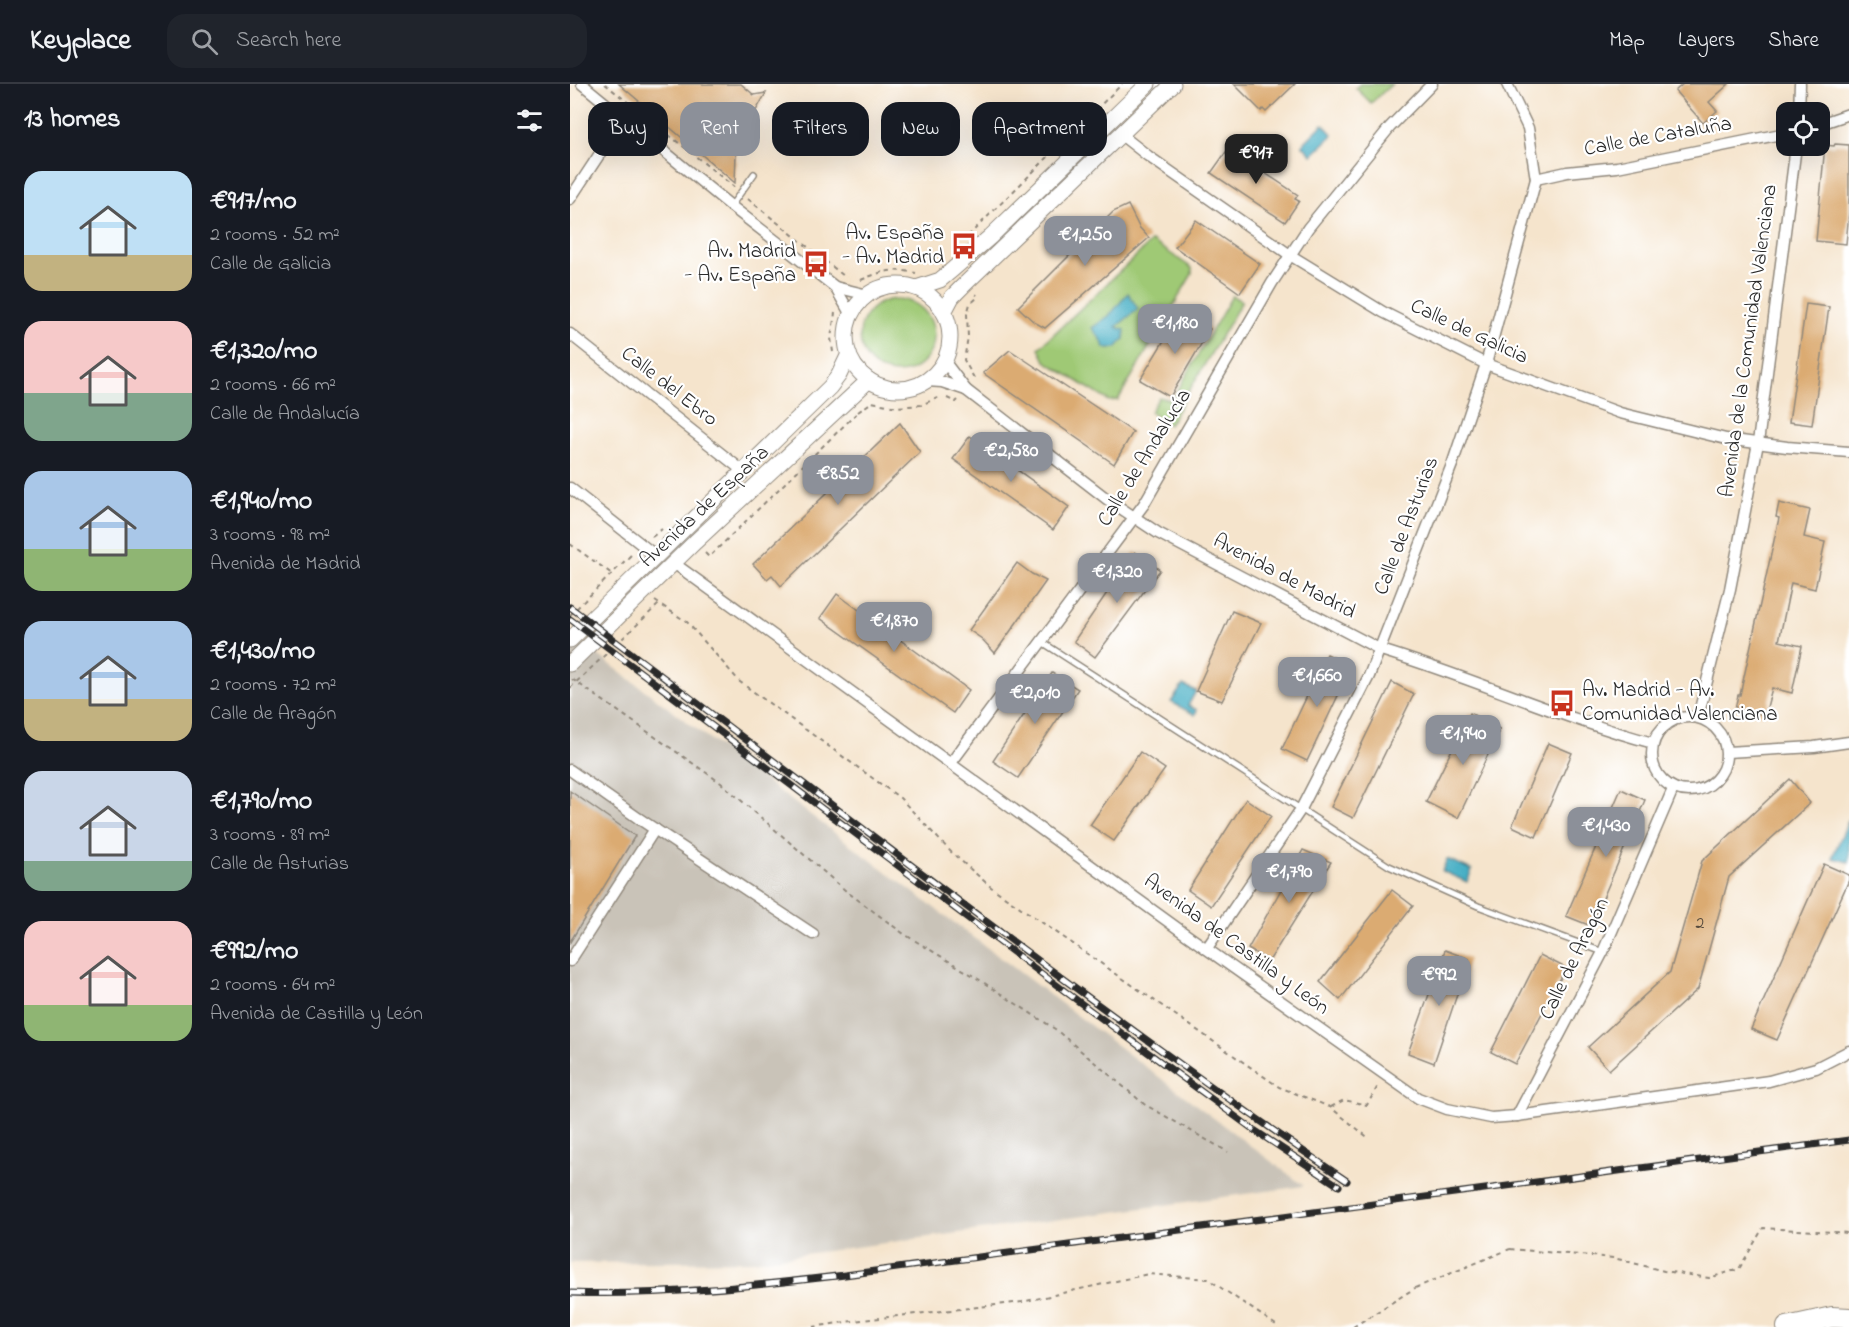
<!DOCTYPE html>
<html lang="en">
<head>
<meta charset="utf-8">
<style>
  :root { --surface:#171b24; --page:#20242c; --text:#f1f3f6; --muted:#9ea1a6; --line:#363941; --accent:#8c9099 }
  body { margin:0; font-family:"Indie Flower",sans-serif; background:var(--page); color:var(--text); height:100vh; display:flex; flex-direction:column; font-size:22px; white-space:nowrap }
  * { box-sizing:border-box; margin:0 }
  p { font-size:20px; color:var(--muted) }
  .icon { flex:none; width:33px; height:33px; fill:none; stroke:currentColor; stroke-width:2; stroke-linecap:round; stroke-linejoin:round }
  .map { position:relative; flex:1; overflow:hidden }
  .details { display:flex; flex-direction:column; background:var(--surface); width:570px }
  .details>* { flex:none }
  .guide { position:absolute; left:18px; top:18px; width:570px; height:54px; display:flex; gap:12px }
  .controls { position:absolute; left:1206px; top:18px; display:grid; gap:12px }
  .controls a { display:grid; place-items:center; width:54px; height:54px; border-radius:12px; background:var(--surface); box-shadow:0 6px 24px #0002; font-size:30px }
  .price { position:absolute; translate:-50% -51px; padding:0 14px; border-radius:12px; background:var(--accent); color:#fff; font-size:20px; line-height:39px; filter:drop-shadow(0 2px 3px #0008) }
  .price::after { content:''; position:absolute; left:50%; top:36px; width:18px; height:14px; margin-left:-9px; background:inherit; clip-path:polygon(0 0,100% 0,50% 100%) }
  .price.on { background:#222; color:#fff }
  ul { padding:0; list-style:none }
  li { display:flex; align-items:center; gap:18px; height:150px; padding:0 24px }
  li span { display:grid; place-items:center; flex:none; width:168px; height:120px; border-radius:18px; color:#555 }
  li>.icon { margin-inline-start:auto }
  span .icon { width:72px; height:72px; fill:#fffc; stroke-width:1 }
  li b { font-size:26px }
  h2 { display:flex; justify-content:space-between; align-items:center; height:72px; padding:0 24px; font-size:26px }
  .chip { padding:0 21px; border-radius:18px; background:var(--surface); box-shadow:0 6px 24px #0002; font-size:21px; line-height:54px }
  .chip.on { background:var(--accent); color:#fff }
  header { display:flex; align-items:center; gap:36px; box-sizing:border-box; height:84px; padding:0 30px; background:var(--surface); border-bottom:2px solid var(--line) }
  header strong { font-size:28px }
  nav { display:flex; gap:33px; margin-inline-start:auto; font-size:21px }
  .search { width:420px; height:54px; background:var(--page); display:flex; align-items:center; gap:15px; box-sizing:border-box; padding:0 21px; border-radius:18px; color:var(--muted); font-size:22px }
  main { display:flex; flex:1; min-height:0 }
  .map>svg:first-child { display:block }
  .industrial { fill:#c9c3b8 }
  .green { fill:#9fc975; stroke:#657a50; stroke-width:1.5 }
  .water { fill:#46afc5; stroke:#386d78; stroke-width:1.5 }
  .building { fill:#dbab72 }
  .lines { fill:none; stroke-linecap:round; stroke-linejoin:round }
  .lane-casing { stroke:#90887c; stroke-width:8 }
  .street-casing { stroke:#90887c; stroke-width:13 }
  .secondary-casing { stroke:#90887c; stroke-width:17 }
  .highway-casing { stroke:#90887c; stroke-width:22 }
  .path { stroke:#90887c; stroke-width:2; stroke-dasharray:4.5 4.5; stroke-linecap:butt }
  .lane { stroke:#fff; stroke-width:5 }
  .street { stroke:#fff; stroke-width:10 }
  .secondary { stroke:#fff; stroke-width:15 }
  .highway { stroke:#fff; stroke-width:20 }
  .rail-casing { stroke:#2b2b2b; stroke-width:7 }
  .rail { stroke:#fff; stroke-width:4.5; stroke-dasharray:14; stroke-linecap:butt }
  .path-bridge { stroke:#90887c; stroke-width:2; stroke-dasharray:4.5 4.5; stroke-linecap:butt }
  .labels { text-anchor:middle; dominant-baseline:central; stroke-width:4.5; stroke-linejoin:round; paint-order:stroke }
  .number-label { font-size:18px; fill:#574b3d }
  .street-label { font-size:21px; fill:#2b2b2b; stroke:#fff }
  .poi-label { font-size:21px; fill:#2b2b2b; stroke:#fff; text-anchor:end }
</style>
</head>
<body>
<header>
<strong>Keyplace</strong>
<div class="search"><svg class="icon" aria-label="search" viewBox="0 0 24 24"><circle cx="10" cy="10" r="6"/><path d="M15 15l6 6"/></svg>Search here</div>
<nav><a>Map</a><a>Layers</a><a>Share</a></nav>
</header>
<main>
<section class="details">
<h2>13 homes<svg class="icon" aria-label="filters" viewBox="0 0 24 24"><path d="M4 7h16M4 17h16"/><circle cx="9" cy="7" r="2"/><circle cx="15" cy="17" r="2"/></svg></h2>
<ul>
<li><span style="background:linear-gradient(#bfe0f5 70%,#c2b280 0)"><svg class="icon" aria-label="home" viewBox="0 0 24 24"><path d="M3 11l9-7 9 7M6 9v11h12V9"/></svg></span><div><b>€917/mo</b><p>2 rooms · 52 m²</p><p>Calle de Galicia</p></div></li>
<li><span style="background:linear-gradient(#f6c9c9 60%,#7fa58c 0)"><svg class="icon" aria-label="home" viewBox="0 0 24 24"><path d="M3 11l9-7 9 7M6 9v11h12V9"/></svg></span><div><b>€1,320/mo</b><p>2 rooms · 66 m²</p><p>Calle de Andalucía</p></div></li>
<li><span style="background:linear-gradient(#a9c7e8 65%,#8fb573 0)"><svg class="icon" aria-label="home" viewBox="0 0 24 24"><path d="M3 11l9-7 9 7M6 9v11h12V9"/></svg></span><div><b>€1,940/mo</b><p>3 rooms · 98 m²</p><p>Avenida de Madrid</p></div></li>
<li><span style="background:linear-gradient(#a9c7e8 65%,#c2b280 0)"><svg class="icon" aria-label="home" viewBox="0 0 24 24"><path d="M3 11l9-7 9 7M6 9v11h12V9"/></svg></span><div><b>€1,430/mo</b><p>2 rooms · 72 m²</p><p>Calle de Aragón</p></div></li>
<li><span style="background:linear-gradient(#c9d6e8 75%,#7fa58c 0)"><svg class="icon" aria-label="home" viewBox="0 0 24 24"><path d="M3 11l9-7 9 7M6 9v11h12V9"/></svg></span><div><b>€1,790/mo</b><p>3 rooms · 89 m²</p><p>Calle de Asturias</p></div></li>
<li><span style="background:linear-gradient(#f6c9c9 70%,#8fb573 0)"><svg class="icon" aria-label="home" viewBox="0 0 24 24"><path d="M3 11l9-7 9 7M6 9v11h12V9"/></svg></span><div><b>€992/mo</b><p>2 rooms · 64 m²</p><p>Avenida de Castilla y León</p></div></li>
</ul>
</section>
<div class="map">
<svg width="1279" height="1243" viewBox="0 0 1279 1243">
  <rect width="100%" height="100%" fill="#fff"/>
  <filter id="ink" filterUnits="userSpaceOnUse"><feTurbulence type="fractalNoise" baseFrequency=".0167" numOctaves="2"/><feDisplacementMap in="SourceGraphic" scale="12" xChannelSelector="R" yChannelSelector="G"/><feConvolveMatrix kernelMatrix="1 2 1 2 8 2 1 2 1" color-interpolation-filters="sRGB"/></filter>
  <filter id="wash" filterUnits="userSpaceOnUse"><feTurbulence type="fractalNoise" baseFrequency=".008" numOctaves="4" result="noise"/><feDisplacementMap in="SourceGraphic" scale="24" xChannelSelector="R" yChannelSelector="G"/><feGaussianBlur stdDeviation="1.35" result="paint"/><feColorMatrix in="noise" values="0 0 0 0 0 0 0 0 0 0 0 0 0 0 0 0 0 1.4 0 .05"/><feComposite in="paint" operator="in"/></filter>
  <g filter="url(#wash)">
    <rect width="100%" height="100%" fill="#f5e4cc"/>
    <path class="industrial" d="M0 550 734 1102 183 1177 0 1179Z"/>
    <g class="green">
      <path d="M790 0H822L801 19 786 4Z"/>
      <path d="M582 157 622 184V190L548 316 539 317 475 277 469 264Z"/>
      <path d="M662 212 672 217 599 341 580 328 589 313 602 316Z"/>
      <circle cx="327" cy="252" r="37"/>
    </g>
    <g class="water">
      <path d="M753 40 763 51 742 71 732 61Z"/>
      <path d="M558 209 568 225 546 243 555 246 554 255 546 264H534L532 257 522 244 540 231Z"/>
      <path d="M613 601 626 607 618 622 627 626 625 631 601 618Z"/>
      <path d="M1279 735V778L1262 774Z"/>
      <path d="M877 775 902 786 897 798 872 787Z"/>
    </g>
    <g id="blocks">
      <g class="building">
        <path d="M49 0H171L184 11 196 9 179 39 176 66 166 69 165 99Z"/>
        <path d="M664 0H725L696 28 693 25 691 27Z"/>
        <path d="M1113 0H1159L1139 18 1147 27 1133 39 1105 7Z"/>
        <path d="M1265 60 1279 61V128L1276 160 1246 157 1255 61 1264 62Z"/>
        <path d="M662 67 728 111 725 115 729 117 715 138 641 89 656 68 659 71Z"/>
        <path d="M558 121 569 143 579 154 475 244 464 238 448 223 543 128Z"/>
        <path d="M626 136 690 180 670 209 605 163Z"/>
        <path d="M1236 220 1259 223 1242 341 1219 338Z"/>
        <path d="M610 230 640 245 600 313 570 296Z"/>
        <path d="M440 266 563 348 544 380 413 289Z"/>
        <path d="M330 339 350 368 211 502 202 491 197 495 183 480Z"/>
        <path d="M400 352 499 423 483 446 383 375Z"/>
        <path d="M1209 419 1240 426 1234 453 1255 458 1245 505 1221 499 1209 557 1232 562 1222 609 1202 604 1195 631 1165 625 1168 611H1170L1209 434 1206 433Z"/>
        <path d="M565 468 590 486 525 573 504 557Z"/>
        <path d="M447 479 462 490 476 497 425 569 412 555 399 546Z"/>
        <path d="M267 510 399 606 383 629 250 534Z"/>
        <path d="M662 527 691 539 652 617 626 607Z"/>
        <path d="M757 570 782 582 737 677 712 665Z"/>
        <path d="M482 589 508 605 448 694 423 677Z"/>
        <path d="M822 598 844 610 783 734 761 723Z"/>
        <path d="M900 629 930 645 888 734 856 718Z"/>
        <path d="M978 659 1002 669 966 753 942 742Z"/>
        <path d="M570 668 595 685 544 757 520 741Z"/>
        <path d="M1220 695 1240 719 1159 793 1128 905 1039 986 1018 963 1100 888 1132 777Z"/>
        <path d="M1051 705 1075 716 1021 842 996 832Z"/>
        <path d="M0 707 65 752 0 858Z"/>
        <path d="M676 715 701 732 641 822 618 806Z"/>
        <path d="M733 766 761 778 699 877 678 865Z"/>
        <path d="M1254 780 1279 791V796L1207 956 1181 945Z"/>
        <path d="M822 806 843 822 770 916 750 898Z"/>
        <path d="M875 866 899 875 864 979 838 969Z"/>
        <path d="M970 871 996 884 945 980 921 968Z"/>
      </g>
    </g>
  </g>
  <g filter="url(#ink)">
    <use href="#blocks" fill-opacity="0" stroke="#90887c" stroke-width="1.5"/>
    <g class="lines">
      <g class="lane-casing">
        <g id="lane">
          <path d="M161 122 184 90"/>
          <path d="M472 558 819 782 908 822 1033 868"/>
        </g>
      </g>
      <g class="street-casing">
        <g id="street">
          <path d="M12 0 161 122 265 203 281 231"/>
          <path d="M1229 28 1230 0"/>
          <path d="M1250 40 1279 30"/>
          <path d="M550 50 578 72 720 171 813 228 916 280 1050 329 1156 355 1217 363 1279 368"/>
          <path d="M966 95 997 88 1047 83 1216 49"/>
          <path d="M0 115 54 33"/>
          <path d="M265 203 298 211"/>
          <path d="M0 250 173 387"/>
          <path d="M374 277 396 306 537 415 588 449 811 566C903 594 990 634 1083 659"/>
          <path d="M356 297 372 298 396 306"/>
          <path d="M0 404 86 472"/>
          <path d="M105 480 614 849 848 1014 877 1025 921 1034 947 1032 1199 997 1246 984 1279 967"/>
          <circle cx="1119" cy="670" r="37"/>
          <path d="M1128 633 1160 505 1188 359 1226 62"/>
          <path d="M1157 668 1244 663 1279 658"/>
          <path d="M381 679 574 420 702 199 738 144 820 43 862 0"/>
          <path d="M0 686 68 734 243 850"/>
          <path d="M637 864 731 725 799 592 883 378 916 280 966 95 958 44 937 0"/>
          <path d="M0 877 85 745"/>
          <path d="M947 1032 1033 868 1103 705"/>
        </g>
      </g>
      <g class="secondary-casing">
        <g id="secondary">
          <circle cx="328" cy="253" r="52"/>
          <path d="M346 204 370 196 382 186 420 153 578 0"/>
          <path d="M374 228 382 213 396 199 603 0"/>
          <path d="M0 556 260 303 269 291 279 270"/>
          <path d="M0 580 125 458 299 296"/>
        </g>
      </g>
      <g class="highway-casing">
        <path id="highway" d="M1217 1243 1262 1233 1279 1234"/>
      </g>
      <g class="path">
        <path d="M35 0 164 103"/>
        <path d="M178 115 274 192"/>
        <path d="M398 152 552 0"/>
        <path d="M291 196C312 187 323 184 346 189"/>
        <path d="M263 268 261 254 265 229"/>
        <path d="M404 294 394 276 398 253 397 230 400 220 408 213 406 210"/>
        <path d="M377 314 386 318 388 316"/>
        <path d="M288 328 302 318 327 323 351 321 372 312"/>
        <path d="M82 453 92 445"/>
        <path d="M0 460 42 490"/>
        <path d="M135 469 139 473 288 328"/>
        <path d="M85 517 117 538 170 598 330 714 382 769 421 803 709 1003 760 1023 800 1055"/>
        <path d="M0 531 64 468"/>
        <path d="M2 595 151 699 276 807 334 850 402 891 485 945 574 1020 658 1068"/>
        <path d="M0 604 89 520"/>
        <path d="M761 1023 774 1016 797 1021 808 1002"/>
        <path d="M940 1165 1044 1174 1094 1187 1139 1194 1169 1185 1193 1144 1279 1149"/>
        <path d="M243 1243 275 1238 452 1218 578 1190 638 1195 709 1243"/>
        <path d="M783 1243 845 1204"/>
      </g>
      <use href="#lane" class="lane"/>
      <use href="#street" class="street"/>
      <use href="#secondary" class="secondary"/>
      <use href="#highway" class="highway"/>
      <g class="rail-casing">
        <g id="rail">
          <path d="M0 523C258 716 511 916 777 1097"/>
          <path d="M0 535 520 926 684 1046 769 1102"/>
          <path d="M0 1209C92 1212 184 1202 275 1191L1279 1056"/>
        </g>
      </g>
      <use href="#rail" class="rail"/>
      <path class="path-bridge" d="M845 1204 940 1165"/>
    </g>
  </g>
  <defs>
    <g id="bus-bare" transform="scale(2.07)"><path d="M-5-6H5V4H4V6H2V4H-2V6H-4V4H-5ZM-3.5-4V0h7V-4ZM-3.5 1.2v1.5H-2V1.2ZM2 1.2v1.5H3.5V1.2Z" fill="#c8321e" stroke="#fff" stroke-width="2.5" paint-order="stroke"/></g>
  </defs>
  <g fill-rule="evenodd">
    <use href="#bus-bare" x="394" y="162"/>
    <use href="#bus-bare" x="246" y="180"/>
    <use href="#bus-bare" x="992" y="619"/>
  </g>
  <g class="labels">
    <g class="number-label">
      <text x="1130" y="840">2</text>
    </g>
    <g class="street-label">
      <text transform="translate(1088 53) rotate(-10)">Calle de Cataluña</text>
      <text transform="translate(899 248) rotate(25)">Calle de Galicia</text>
      <text transform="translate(1179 257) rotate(-82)">Avenida de la Comunidad Valenciana</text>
      <text transform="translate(99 303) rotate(38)">Calle del Ebro</text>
      <text transform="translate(575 374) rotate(-58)">Calle de Andalucía</text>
      <text transform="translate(135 423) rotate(-43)">Avenida de España</text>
      <text transform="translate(837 442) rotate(-69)">Calle de Asturias</text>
      <text transform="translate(714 493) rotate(28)">Avenida de Madrid</text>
      <text transform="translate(666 861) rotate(36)">Avenida de Castilla y León</text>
      <text transform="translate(1005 875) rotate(-64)">Calle de Aragón</text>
    </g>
    <g class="poi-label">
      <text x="374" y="150">Av. España<tspan x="374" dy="24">- Av. Madrid</tspan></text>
      <text x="226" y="168">Av. Madrid<tspan x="226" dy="24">- Av. España</tspan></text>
      <text x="1012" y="607" text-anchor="start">Av. Madrid - Av.<tspan x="1012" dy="24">Comunidad Valenciana</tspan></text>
    </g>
  </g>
</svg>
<div class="controls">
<a><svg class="icon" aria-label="locate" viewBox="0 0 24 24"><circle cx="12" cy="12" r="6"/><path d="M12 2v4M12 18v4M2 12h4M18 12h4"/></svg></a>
</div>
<b class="price on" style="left:686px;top:101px">€917</b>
<b class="price" style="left:515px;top:183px">€1,250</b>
<b class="price" style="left:605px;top:271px">€1,180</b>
<b class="price" style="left:441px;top:399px">€2,580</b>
<b class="price" style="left:268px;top:422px">€852</b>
<b class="price" style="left:547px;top:520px">€1,320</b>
<b class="price" style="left:324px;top:569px">€1,870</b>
<b class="price" style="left:747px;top:624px">€1,660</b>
<b class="price" style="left:465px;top:641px">€2,010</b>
<b class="price" style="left:893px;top:682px">€1,940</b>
<b class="price" style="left:1036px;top:774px">€1,430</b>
<b class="price" style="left:719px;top:820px">€1,790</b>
<b class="price" style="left:869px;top:923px">€992</b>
<div class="guide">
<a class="chip">Buy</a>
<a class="chip on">Rent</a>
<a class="chip">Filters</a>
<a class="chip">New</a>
<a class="chip">Apartment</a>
</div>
</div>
</main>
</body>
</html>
